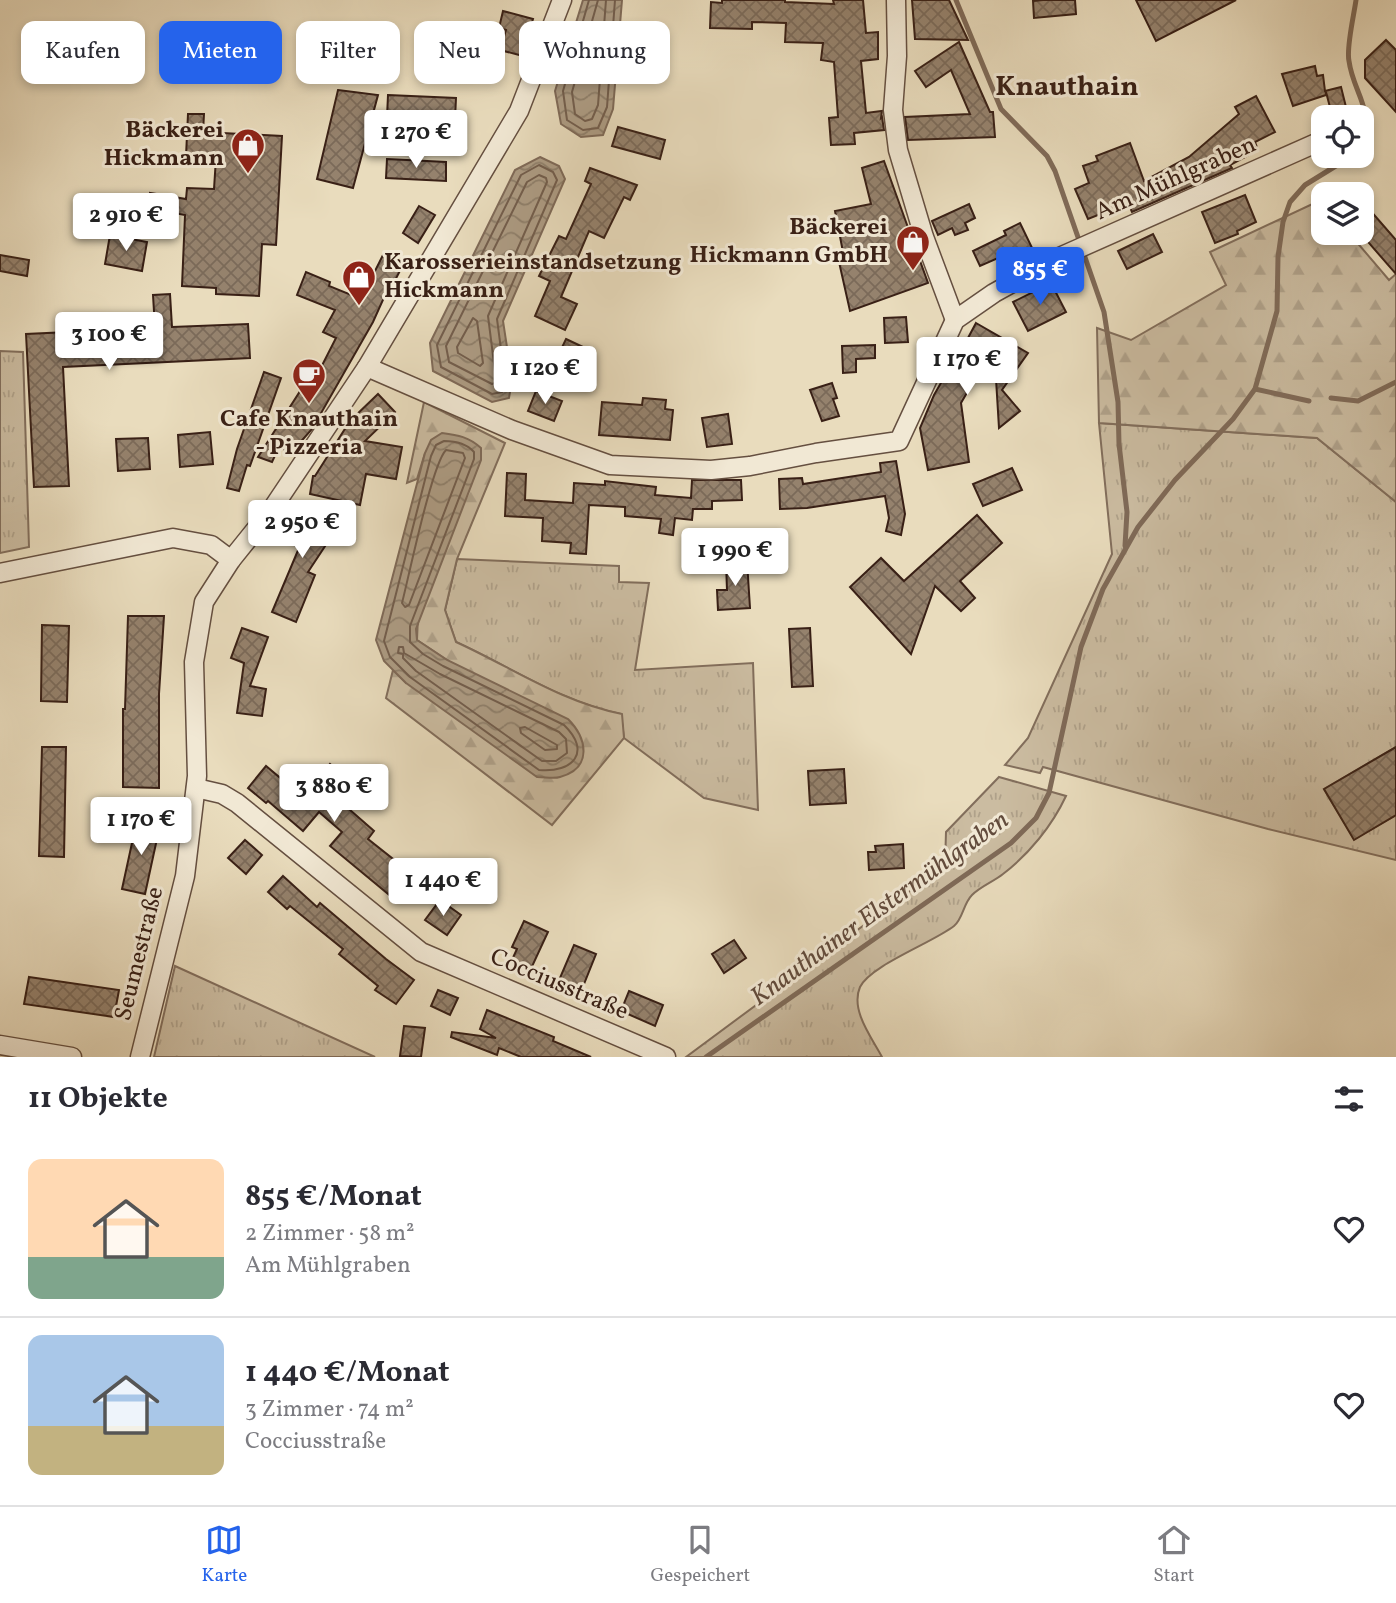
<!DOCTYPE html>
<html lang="de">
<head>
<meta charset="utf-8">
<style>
  :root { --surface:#fff; --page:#f7f7f7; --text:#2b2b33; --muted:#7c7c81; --line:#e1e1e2; --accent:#2563eb }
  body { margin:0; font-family:Vollkorn,serif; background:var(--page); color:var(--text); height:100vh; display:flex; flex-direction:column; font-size:26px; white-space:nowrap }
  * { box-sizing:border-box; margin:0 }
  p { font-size:23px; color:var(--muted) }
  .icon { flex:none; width:38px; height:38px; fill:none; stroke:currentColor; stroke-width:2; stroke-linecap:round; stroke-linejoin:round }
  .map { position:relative; height:1057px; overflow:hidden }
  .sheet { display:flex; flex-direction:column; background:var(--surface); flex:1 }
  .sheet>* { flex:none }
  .banner { position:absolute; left:21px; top:21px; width:700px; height:63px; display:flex; gap:14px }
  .controls { position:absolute; left:1311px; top:105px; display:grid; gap:14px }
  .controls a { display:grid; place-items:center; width:63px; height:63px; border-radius:14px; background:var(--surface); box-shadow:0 4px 10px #0003; font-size:35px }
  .price { position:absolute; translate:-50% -60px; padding:0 16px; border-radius:7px; background:#fff; color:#222; font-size:23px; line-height:46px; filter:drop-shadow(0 2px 4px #0008) }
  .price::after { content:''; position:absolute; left:50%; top:42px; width:21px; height:16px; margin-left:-10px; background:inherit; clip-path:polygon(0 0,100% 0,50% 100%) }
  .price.selected { background:var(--accent); color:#fff }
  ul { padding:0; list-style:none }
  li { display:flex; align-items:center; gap:21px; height:175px; padding:0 28px }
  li+li { border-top:2px solid var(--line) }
  li span { display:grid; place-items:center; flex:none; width:196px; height:140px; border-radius:14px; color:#555 }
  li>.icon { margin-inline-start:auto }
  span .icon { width:84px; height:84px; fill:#fffc; stroke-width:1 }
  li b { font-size:30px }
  h2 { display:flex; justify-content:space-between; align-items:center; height:84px; padding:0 28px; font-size:30px }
  .pill { padding:0 24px; border-radius:14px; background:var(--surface); box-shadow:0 4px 10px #0003; font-size:24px; line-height:63px }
  .pill.selected { background:var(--accent); color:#fff }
  .tabs { display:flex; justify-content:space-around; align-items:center; height:98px; border-top:2px solid var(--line); background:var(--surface); font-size:19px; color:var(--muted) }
  .tabs a { display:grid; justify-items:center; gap:4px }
  .tabs .selected { color:var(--accent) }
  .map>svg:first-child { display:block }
  .grass { fill:url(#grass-tufts); stroke:#826e5c; stroke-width:2 }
  .forest { fill:url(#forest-firs); stroke:#826e5c; stroke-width:2 }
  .water { fill:url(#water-waves); stroke:#7f6a58; stroke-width:2 }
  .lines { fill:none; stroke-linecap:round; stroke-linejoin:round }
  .shore { stroke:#735e4d; stroke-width:2 }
  .stream { stroke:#7f6a58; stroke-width:5 }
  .building { fill:url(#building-cross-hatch); stroke:#392016; stroke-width:2 }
  .minor-casing { stroke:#654f40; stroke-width:21 }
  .minor { stroke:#f1e8d4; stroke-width:18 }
  .labels { text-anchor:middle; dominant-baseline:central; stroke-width:6; stroke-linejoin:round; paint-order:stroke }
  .poi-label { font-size:24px; font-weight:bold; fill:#392016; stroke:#f1e8d4; text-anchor:end }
  .street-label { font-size:24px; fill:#392016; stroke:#f1e8d4 }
  .water-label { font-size:26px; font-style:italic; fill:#624b3c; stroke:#f1e8d4 }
  .quarter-label { font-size:28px; font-weight:bold; fill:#392016; stroke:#f1e8d4 }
</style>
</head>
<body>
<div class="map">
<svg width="1396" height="1057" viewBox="0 0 1396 1057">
  <defs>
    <pattern id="grass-tufts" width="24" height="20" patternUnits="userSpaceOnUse" patternTransform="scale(1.75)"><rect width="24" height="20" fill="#cbbca1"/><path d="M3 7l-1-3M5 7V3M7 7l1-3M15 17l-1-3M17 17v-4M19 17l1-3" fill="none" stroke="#afa18a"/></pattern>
    <pattern id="forest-firs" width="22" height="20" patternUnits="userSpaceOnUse" patternTransform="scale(1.75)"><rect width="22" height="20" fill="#cbbca1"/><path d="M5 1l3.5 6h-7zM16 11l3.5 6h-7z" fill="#afa18a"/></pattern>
    <pattern id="water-waves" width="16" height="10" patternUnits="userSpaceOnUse" patternTransform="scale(1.75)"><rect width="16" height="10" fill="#ad9c84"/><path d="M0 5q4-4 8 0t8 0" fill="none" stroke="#8e7f6b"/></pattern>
    <pattern id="building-cross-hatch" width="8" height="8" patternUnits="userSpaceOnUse" patternTransform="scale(1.75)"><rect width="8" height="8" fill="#95826d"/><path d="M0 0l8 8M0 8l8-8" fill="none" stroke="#7b6a59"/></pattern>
  </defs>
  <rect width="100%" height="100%" fill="#e9dcbd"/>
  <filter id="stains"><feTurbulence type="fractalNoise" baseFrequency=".00286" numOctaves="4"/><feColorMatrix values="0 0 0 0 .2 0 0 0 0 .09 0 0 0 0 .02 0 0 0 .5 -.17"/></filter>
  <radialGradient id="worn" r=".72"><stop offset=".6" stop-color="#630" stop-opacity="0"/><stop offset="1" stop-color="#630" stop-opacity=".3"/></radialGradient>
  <g class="grass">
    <path d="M0 351 23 352 29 547 0 553Z"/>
    <path d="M1099 423 1317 438 1396 502V747L1324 789 1354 839 1396 815V860L1268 829 1043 767 1040 773 1005 765 1028 738 1112 554Z"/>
    <path d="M457 559 619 566V582L649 583 635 670 753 663 758 810 704 798 624 738 621 714C561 702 511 667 456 642L445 610Z"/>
    <path d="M999 777 1066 796C1052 826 1029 854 1003 874 993 882 981 886 972 895 963 904 963 919 954 926 932 943 871 965 860 987 850 1010 872 1038 882 1057H686L945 865 946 832Z"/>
    <path d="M175 966 375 1057H154Z"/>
  </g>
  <g class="forest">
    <path d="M1321 200 1323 202V233H1349L1389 280 1396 274V502L1317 438 1099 423 1097 328 1131 340 1226 285 1210 252Z"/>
    <path d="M424 402 505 443 457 559 445 610 456 642C511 667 561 702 622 714L624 738 552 825 386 698 393 670 406 683 447 660 417 640 425 453 417 479 407 483Z"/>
  </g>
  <g class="water">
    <path d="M583 0H622L613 109 603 135 581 137 561 124 555 91Z"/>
    <path d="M540 157 559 166 565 179 503 321 512 380 509 398 492 402 433 371 430 343 515 170Z"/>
    <path d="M442 433C458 435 469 437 481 448V460L416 629 417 640 447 660 568 719C587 738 593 768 560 777 554 779 545 777 537 777L406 683 384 661 376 640 425 453 431 440Z"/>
  </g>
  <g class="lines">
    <g class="shore">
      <path d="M589 0 563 91 567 120 583 130 598 128 607 107 615 0"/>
      <path d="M598 0 572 92 575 114 585 121 592 119 598 105 606 0"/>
      <path d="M539 165 553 172 557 180 497 319 505 380 502 392 492 394 441 367 437 345 521 175Z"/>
      <path d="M539 175 546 178 547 182 488 316 496 379 495 383 492 384 449 362 446 346 527 182Z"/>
      <path d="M473 318 477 321 483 363 480 366 458 353 457 347Z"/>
      <path d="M444 441C455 441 466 443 474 452V459L410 626V642L423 654 443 666 564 725C592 752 573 773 539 770L410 677 390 657 384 641 431 456 436 445Z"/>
      <path d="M446 450 463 453 465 458 409 605 405 607 402 603C409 576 432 464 446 450Z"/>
      <path d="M399 647H403L404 653 440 674 559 732 566 739 567 753 556 761H542L416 671 403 658V654L398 653Z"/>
      <path d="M525 727 557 745V749L545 750 521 733 520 728Z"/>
    </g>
    <g class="stream">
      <path d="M956 0 1001 109 1047 156 1055 171 1104 312 1118 402 1119 444 1127 512 1125 546"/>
      <path d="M1356 0C1354 15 1346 48 1349 61 1353 92 1374 108 1362 142"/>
      <path d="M1255 389 1309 401"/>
      <path d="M1331 398 1358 401 1396 382"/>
      <path d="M706 1057 1011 843 1036 818 1049 793 1081 647 1103 589 1138 527 1175 480 1233 419 1255 389 1277 311 1278 257 1283 222 1290 202 1305 185 1352 156"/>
    </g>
  </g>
  <g class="building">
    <path d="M722 0H785V2L834 4 833 0H863L866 33 878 32V59L861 61 866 113 882 111 881 118 882 117 884 130 854 133 855 144 831 145 829 118 838 117 834 62 821 60 823 43 785 42 786 23 752 22V29L710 28 711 2 722 3Z"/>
    <path d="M912 0H949L968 40 915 39Z"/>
    <path d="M1043 0H1075L1076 14 1034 18 1033 1Z"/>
    <path d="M1136 0H1236L1156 41Z"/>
    <path d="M503 11 533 19 528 36 531 37 523 56 500 50 506 30 499 28Z"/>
    <path d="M1386 40 1396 50V112L1365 78V60Z"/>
    <path d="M959 42 990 112H993L995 137 908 140 905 117 970 114 951 70 926 87 915 71Z"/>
    <path d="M1315 66 1317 76 1323 75 1325 91 1341 87 1346 107 1331 111 1326 92V95L1293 106 1282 74Z"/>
    <path d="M338 90 378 95 353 188 317 179Z"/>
    <path d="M388 95 456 98 455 119 387 117Z"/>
    <path d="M1256 96 1275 132 1255 142 1258 150 1230 165 1232 168 1132 212 1128 203 1088 219 1075 189 1089 183 1083 166 1098 161 1096 156 1130 143 1144 181 1189 157 1239 114 1235 107Z"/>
    <path d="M188 114H204L203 132 282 136 276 245 262 244 259 296 216 294V288L182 286 185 215 148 208 150 193 186 199 187 188 214 189 216 158 186 156Z"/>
    <path d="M618 127 665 140 660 159 612 146Z"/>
    <path d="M387 159 446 162V181L386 178Z"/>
    <path d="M884 161 928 283 850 311 837 253 843 252 835 211 871 204 862 168Z"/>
    <path d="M590 168 637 185 630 200 624 197 604 238 589 231 561 297 577 304 565 330 535 316 550 281 539 276 559 236 566 239 591 184 585 181Z"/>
    <path d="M1245 195 1256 222 1237 231 1238 234 1215 243 1202 212Z"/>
    <path d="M1362 201 1396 240V274L1362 235Z"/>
    <path d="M969 204 975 218 965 223 968 230 955 235 952 228 938 235 932 221Z"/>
    <path d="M419 206 435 215 418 243 403 233Z"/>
    <path d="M1020 223 1035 254 1019 262 1014 251 980 266 973 251 1006 235 1004 231Z"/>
    <path d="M1153 234 1162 252 1127 269 1118 251Z"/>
    <path d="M110 235 147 242 142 271 105 264Z"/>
    <path d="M384 253 404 263 388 294 386 293 373 322 312 429 291 453 279 447 272 462 258 457 304 385 310 389 336 338 323 332 335 310 297 295 306 272 330 282 329 286 361 299Z"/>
    <path d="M0 255 29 260 27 276 0 271Z"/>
    <path d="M1051 283 1066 312 1028 331 1013 302Z"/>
    <path d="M170 294 172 327 248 324 250 358 63 367 69 486 34 487 26 334 155 328 153 295Z"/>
    <path d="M906 317 908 342 885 343 884 318Z"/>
    <path d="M976 323 1028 353 1002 390 1020 411 999 428 994 346 961 403 969 462 928 470 920 428 934 395 949 369 951 370Z"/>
    <path d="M566 339 583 347 576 360 557 358Z"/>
    <path d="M875 345V358L856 359V372L843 373 842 346Z"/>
    <path d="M574 365 591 369 587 384 571 379Z"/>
    <path d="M264 372 281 378 250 466 247 465 239 491 227 488 237 449Z"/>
    <path d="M832 383 837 398 833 399 839 416 822 421 810 390Z"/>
    <path d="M536 391 562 401 554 421 528 411Z"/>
    <path d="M378 394 395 412 365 441 402 447 396 479 366 474 360 505 310 494 313 476H315L350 421Z"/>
    <path d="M643 398 666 400 665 409 673 410 670 440 599 435 602 402 642 405Z"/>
    <path d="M728 414 732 444 707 447 702 418Z"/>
    <path d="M210 432 213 464 180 467 178 435Z"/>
    <path d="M148 438 150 469 118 471 116 439Z"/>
    <path d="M896 461 905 514 901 535 886 531 889 518 885 496 807 508 780 509 779 479 802 478 803 484 881 472 880 463Z"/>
    <path d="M1012 468 1022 490 983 506 973 484Z"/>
    <path d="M507 473 526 474 525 500 573 503 574 483 605 485V481L656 487 655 495 691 498 692 480H741L742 500 712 501V509H693L692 520 675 518 673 535 659 533 661 519 625 516V507L589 505 586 554 570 553 571 543 542 541 543 518 505 516Z"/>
    <path d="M301 505 337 528 308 572 315 575 296 622 272 612 299 548 281 536Z"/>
    <path d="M977 515 1002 543 960 581 975 598 961 611 935 586 911 654 850 587 881 558 904 581Z"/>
    <path d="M747 561 750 608 718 610 717 590H727L726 562Z"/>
    <path d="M128 616H164L159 694V788L123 787V709H125Z"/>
    <path d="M42 625 69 626 67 702 41 701Z"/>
    <path d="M242 628 268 637 250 686 266 689 262 716 237 713 244 663 231 658Z"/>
    <path d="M810 628 813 686 792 687 789 629Z"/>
    <path d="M42 747H66L64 857 39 856Z"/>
    <path d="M1396 747V815L1354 840 1324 789Z"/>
    <path d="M330 764 348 779 334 796 374 831 368 839 412 874 393 898 330 846 342 832 319 812 303 831 268 801 266 803 248 788 266 766 303 797Z"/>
    <path d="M844 769 846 803 810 805 808 771Z"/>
    <path d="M137 820 160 825 145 894 122 889Z"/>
    <path d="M245 840 262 855 246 874 228 858Z"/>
    <path d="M903 844 904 868 869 870 868 852H876L875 846Z"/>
    <path d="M283 876 317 907 320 903 386 959 414 980 396 1004 375 990 378 986 339 954 343 949 290 906 287 909 268 892Z"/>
    <path d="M440 900 461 915 447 935 425 920Z"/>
    <path d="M524 921 548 932 529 973 510 964 517 949 512 947Z"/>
    <path d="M734 940 746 958 724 973 712 954Z"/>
    <path d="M574 945 596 954 580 994 557 985Z"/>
    <path d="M29 977 119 990 114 1017 24 1004Z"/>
    <path d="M438 990 458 998 450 1015 431 1006Z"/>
    <path d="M629 991 663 1005 655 1026 621 1011Z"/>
    <path d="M487 1010 554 1037 553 1041 591 1057H521L499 1048 497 1055 451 1037 452 1032 496 1038 480 1029Z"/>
    <path d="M404 1026 425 1028 421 1057 400 1056Z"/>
  </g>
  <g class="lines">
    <g class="minor-casing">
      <g id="minor">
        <path d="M896 0 897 56 893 110 898 150 924 237 955 320"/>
        <path d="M367 367 512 430 610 465 711 470 750 466 816 453 899 441 955 320 994 293 1055 259 1323 140"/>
        <path d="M0 573 173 538 211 545 231 560"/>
        <path d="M196 788 222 794 237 803 421 952 666 1057"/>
        <path d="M0 1045 72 1057"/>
        <path d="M140 1057 185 876 197 776 194 662 204 602 231 560 272 509 367 367 519 111 562 0"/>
      </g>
    </g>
    <use href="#minor" class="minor"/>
  </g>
  <defs>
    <g id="shop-pin" transform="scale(1.75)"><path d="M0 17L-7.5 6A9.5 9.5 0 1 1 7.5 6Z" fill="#8f2418" stroke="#f1e8d4"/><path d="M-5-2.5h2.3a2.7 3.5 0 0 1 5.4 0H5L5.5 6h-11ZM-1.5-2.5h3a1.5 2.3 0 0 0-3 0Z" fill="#fff"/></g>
    <g id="cafe-pin" transform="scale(1.75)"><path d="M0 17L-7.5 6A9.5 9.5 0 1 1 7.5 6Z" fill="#8f2418" stroke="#f1e8d4"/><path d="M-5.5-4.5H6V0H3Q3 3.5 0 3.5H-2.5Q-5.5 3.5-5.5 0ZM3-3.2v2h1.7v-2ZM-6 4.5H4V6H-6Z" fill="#fff"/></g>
  </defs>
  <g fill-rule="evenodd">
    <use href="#shop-pin" x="248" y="145"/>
    <use href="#shop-pin" x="913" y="242"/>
    <use href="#shop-pin" x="359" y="277"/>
    <use href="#cafe-pin" x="309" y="375"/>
  </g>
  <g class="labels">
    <g class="poi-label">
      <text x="224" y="131">Bäckerei<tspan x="224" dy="28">Hickmann</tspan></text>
      <text x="888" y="228">Bäckerei<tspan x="888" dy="28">Hickmann GmbH</tspan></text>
      <text x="384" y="263" text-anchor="start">Karosserieinstandsetzung<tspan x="384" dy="28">Hickmann</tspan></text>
      <text x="309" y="420" text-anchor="middle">Cafe Knauthain<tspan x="309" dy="28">- Pizzeria</tspan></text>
    </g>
    <g class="street-label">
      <text transform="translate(1176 179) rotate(-24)">Am Mühlgraben</text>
      <text transform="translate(140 954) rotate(-76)">Seumestraße</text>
      <text transform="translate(559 985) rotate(23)">Cocciusstraße</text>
    </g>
    <g class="water-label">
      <text transform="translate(880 909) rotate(-36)">Knauthainer Elstermühlgraben</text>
    </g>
    <g class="quarter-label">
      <text x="1067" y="87">Knauthain</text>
    </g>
  </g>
  <rect width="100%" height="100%" filter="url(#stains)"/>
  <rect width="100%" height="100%" fill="url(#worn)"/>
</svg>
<div class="controls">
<a><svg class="icon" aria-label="locate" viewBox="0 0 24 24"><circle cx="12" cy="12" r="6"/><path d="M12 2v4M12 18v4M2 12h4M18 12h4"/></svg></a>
<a><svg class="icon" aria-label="layers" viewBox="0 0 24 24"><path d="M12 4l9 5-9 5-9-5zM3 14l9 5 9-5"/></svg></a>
</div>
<b class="price" style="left:416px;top:170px">1 270 €</b>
<b class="price" style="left:126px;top:253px">2 910 €</b>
<b class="price selected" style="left:1040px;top:307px">855 €</b>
<b class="price" style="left:109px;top:372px">3 100 €</b>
<b class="price" style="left:967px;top:397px">1 170 €</b>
<b class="price" style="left:545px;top:406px">1 120 €</b>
<b class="price" style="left:302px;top:560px">2 950 €</b>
<b class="price" style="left:735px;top:588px">1 990 €</b>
<b class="price" style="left:334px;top:824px">3 880 €</b>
<b class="price" style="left:141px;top:857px">1 170 €</b>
<b class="price" style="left:443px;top:918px">1 440 €</b>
<div class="banner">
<a class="pill">Kaufen</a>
<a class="pill selected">Mieten</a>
<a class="pill">Filter</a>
<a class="pill">Neu</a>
<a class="pill">Wohnung</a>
</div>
</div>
<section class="sheet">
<h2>11 Objekte<svg class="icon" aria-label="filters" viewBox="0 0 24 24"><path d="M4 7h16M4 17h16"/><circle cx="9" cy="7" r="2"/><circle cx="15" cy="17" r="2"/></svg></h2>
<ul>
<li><span style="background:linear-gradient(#ffd9b3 70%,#7fa58c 0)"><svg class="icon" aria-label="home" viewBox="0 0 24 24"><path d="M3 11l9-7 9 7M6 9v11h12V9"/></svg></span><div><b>855 €/Monat</b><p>2 Zimmer · 58 m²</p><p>Am Mühlgraben</p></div><svg class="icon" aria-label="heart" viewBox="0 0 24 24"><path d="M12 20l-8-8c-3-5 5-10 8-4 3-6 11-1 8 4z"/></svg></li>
<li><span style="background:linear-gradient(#a9c7e8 65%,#c2b280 0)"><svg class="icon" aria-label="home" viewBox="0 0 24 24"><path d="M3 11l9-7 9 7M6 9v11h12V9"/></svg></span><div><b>1 440 €/Monat</b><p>3 Zimmer · 74 m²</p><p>Cocciusstraße</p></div><svg class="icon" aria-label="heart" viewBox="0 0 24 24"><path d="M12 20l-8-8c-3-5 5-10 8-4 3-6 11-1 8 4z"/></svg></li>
</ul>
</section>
<nav class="tabs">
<a class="selected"><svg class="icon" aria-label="map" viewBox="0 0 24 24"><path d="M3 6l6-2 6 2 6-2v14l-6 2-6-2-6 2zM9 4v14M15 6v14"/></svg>Karte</a>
<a><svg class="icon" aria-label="saved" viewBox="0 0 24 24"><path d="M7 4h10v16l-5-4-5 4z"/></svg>Gespeichert</a>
<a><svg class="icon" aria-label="home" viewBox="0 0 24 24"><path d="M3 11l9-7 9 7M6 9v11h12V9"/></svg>Start</a>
</nav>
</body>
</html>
